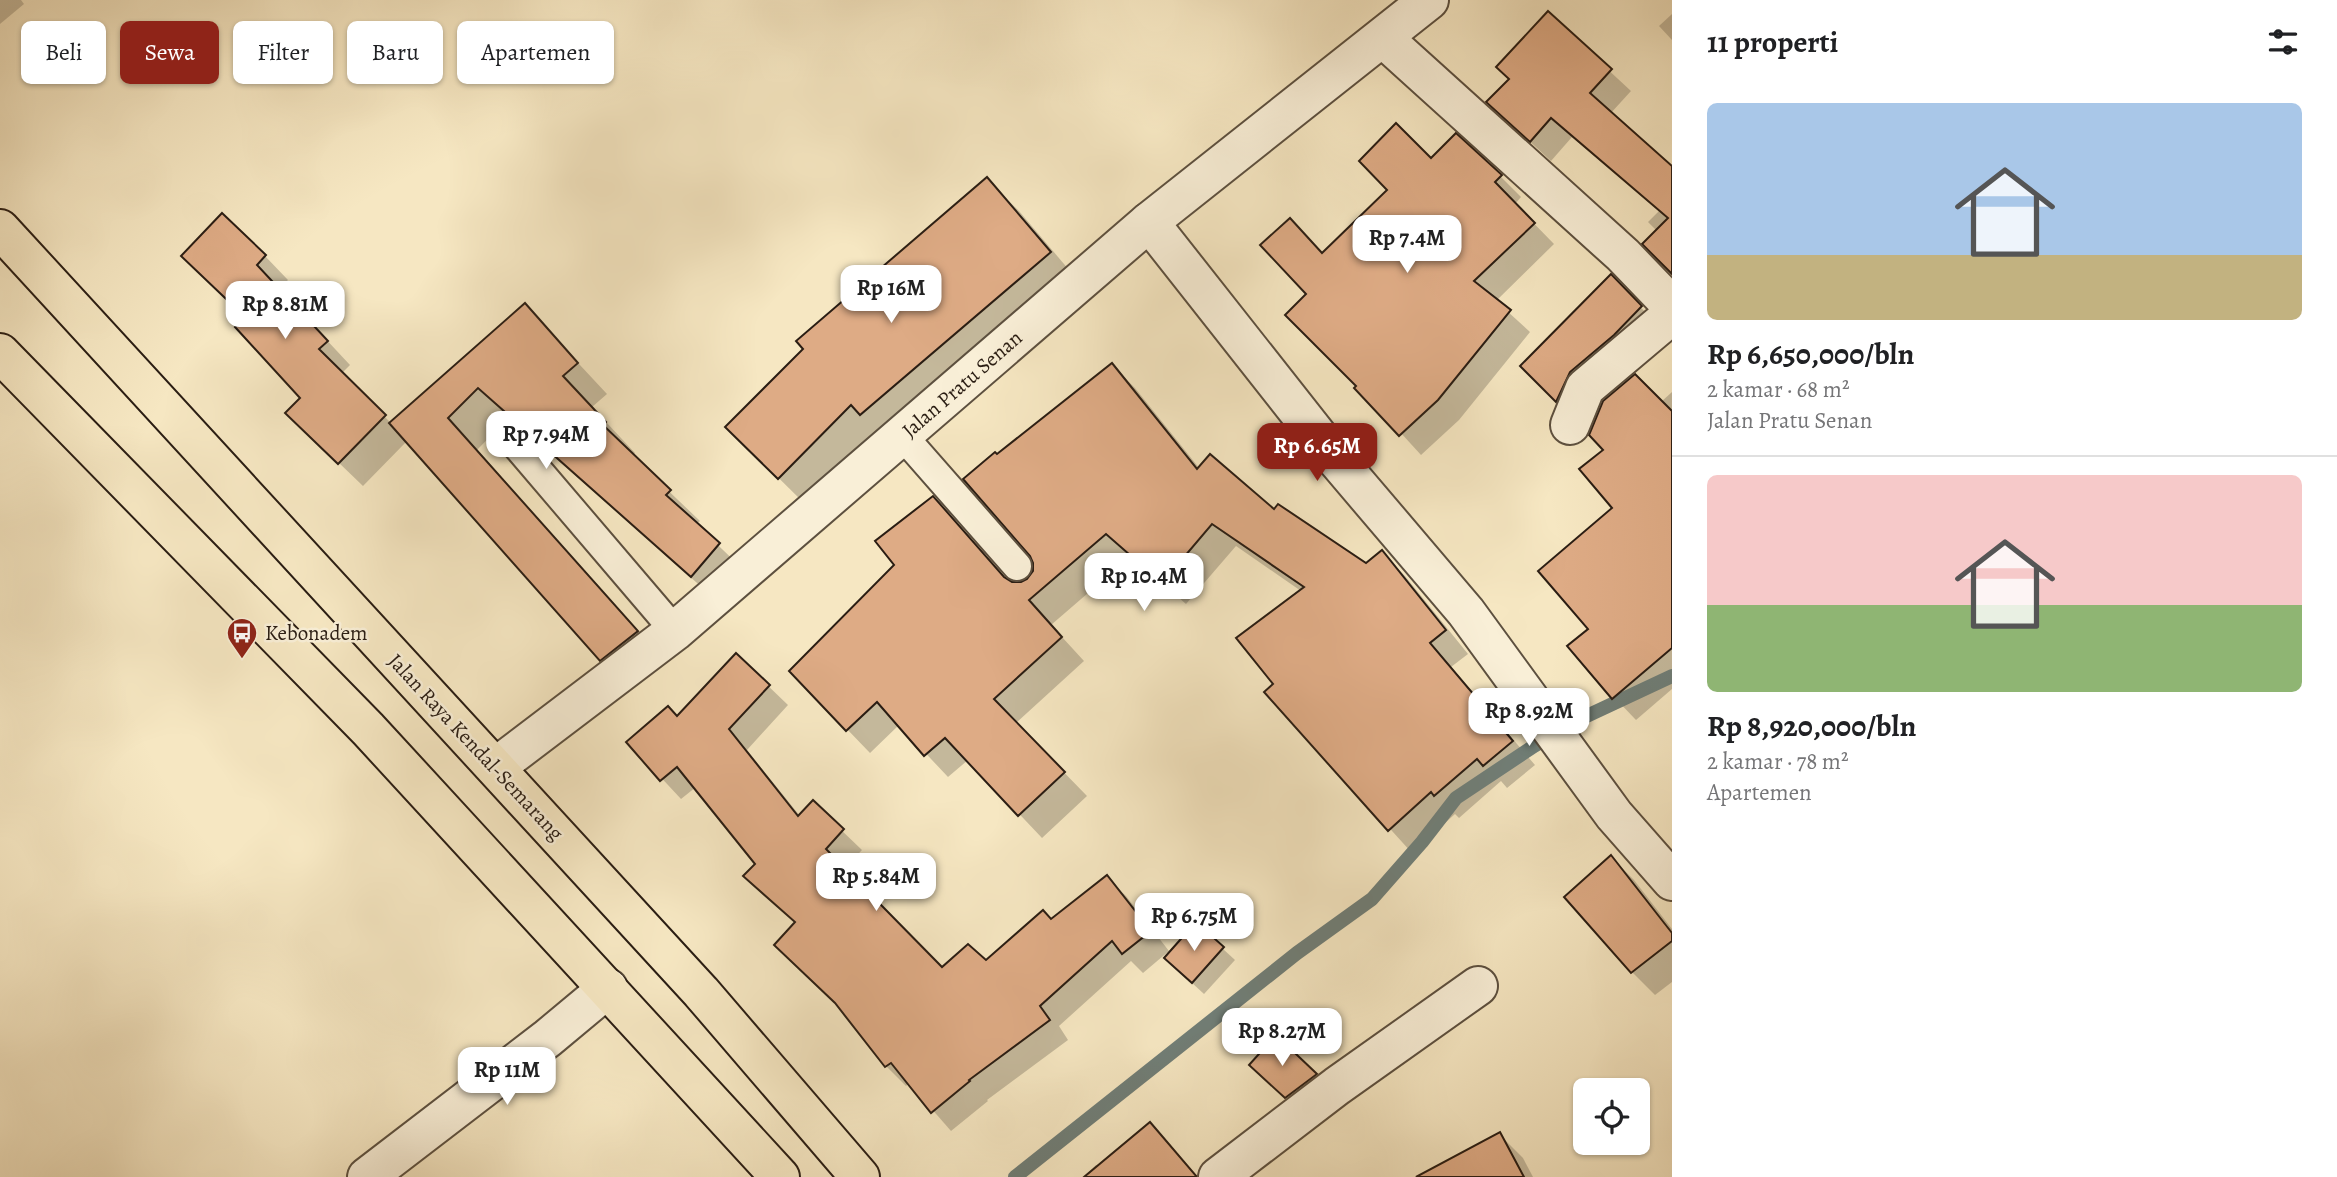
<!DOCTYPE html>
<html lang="id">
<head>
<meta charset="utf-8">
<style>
  :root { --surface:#fff; --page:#f2f2f2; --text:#202124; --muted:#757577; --line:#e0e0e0; --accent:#8f2418 }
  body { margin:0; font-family:Alegreya,serif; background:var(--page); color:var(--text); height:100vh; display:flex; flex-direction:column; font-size:26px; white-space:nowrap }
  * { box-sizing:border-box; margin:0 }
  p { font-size:23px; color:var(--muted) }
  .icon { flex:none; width:38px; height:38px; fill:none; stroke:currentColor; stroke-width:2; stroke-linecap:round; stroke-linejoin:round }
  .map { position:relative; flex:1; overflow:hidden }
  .sheet { display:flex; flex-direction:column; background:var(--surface); width:665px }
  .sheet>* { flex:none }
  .top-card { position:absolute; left:21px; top:21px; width:665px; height:63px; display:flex; gap:14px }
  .buttons { position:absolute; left:1573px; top:1078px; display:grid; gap:14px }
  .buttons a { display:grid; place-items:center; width:77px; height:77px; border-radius:10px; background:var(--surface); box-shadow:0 2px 5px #0004; font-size:35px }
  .price { position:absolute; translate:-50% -60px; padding:0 16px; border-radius:14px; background:#fff; color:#222; font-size:23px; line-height:46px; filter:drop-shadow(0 2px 4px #0008) }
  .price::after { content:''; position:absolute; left:50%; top:42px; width:21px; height:16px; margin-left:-10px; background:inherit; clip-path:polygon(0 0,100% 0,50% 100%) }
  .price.on { background:var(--accent); color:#fff }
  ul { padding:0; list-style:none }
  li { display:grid; align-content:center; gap:14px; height:371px; padding:0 35px }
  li+li { border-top:2px solid var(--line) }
  li span { display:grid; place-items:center; height:217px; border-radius:10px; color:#555 }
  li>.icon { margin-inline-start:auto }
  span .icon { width:126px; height:126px; fill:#fffc; stroke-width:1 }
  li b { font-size:30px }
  h2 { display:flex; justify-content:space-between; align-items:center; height:84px; padding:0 35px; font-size:30px }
  .pill { padding:0 24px; border-radius:10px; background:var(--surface); box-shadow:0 2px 5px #0004; font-size:24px; line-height:63px }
  .pill.on { background:var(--accent); color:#fff }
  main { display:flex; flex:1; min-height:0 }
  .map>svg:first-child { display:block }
  .shadow { fill:#0003 }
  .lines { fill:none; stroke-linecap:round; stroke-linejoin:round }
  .stream { stroke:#707e77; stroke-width:14 }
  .building { fill:#deab85; stroke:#2a1d13; stroke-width:2 }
  .service-casing { stroke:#5d503f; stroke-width:32 }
  .minor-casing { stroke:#5d503f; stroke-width:42 }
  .trunk-casing { stroke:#2a1d13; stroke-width:42 }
  .service { stroke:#f9efd7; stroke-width:28 }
  .minor { stroke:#f9efd7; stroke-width:38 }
  .trunk { stroke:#f6e7c2; stroke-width:38 }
  .labels { text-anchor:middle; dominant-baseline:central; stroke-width:5; stroke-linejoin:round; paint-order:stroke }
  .street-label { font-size:21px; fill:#2a1d13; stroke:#f9efd7 }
  .poi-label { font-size:21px; fill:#2a1d13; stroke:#f9efd7; text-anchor:start }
</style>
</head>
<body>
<main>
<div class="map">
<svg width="1672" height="1177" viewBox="0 0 1672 1177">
  <rect width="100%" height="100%" fill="#f6e7c2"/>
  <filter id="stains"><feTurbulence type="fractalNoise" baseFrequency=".00286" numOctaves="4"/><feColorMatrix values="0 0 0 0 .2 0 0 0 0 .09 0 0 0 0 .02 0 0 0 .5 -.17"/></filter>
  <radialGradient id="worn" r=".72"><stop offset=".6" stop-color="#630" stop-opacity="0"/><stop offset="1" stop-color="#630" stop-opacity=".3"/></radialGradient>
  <g class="shadow">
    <path d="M0 0H21L24 4 0 24Z"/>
    <path d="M1548 14 1631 91 1610 114 1672 170V272L1657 231 1648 222 1659 211 1572 137 1551 161 1509 122 1511 79Z"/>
    <path d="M1672 14V40L1659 26Z"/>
    <path d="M1431 160 1500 176 1521 197 1515 204 1554 244 1496 301 1530 332 1459 420 1421 455 1358 386 1309 294 1323 255Z"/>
    <path d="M987 180 1019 211 1081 284 811 510 727 427Z"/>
    <path d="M265 256 288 280 279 289 350 365 341 374 391 423 525 306 607 394 592 407 635 453 632 456 700 521 696 524 749 575 722 605 509 417 477 450 666 662 631 690 601 659 407 441 363 486 311 436 302 398 248 318 206 279Z"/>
    <path d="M1611 277 1652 319 1568 412 1522 366Z"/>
    <path d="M1112 365 1135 388 1200 469 1367 565 1382 552 1405 576 1468 654 1451 667 1535 765 1507 788 1501 781 1459 818 1455 814 1412 853 1266 692 1275 684 1301 591 1236 546 1186 604 1131 556 1051 625 1084 661 1016 723 1087 796 1042 838 968 760 948 777 899 725 870 753 791 671 897 565 933 498 1010 582 1021 584 1029 580 1035 571V563L997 457Z"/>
    <path d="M1672 392V689L1636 720 1614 697 1590 629 1614 508 1661 402Z"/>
    <path d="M736 655 788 705 747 750 800 816 813 803 862 850 844 869 942 969 986 963 1051 921 1106 877 1126 896 1169 951 1143 973 1131 961 1059 1026 1068 1040 987 1100 988 1101 951 1131 909 1083 906 1086 886 1066 839 1006 796 923 765 895 757 864 696 787 681 799 628 742 677 718Z"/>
    <path d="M1611 857 1634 880 1672 929V982L1655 995 1632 972Z"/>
    <path d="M1197 925 1235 960 1204 994 1178 970Z"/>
    <path d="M1277 1038 1327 1086 1298 1109 1263 1076Z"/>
    <path d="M1150 1124 1198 1177H1083L1096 1165 1098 1168Z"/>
    <path d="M1499 1134 1523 1158 1533 1177H1422Z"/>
  </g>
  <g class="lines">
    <path class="stream" d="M1015 1177 1297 953 1372 899 1422 842 1456 798 1534 746 1576 721 1672 676"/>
  </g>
  <g class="building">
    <path d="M1548 11 1612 69 1590 93 1672 166V274L1642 244 1668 218 1551 118 1530 142 1486 102 1509 79 1496 67Z"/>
    <path d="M1396 123 1431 158 1456 133 1502 175 1495 182 1535 223 1474 281 1511 310 1438 400 1399 436 1354 388 1356 386 1285 315 1306 294 1260 245 1290 218 1322 253 1387 190 1359 161Z"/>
    <path d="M987 177 1051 252 860 415 851 405 778 479 725 427 803 349 796 341Z"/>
    <path d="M222 213 266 255 257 265 328 341 319 349 386 415 338 464 285 413 300 398 235 327 246 318 181 256Z"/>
    <path d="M1611 274 1642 306 1614 335 1570 372 1556 402 1520 366Z"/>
    <path d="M525 303 578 363 563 376 606 422 603 425 671 490 666 495 720 543 691 577 478 388 448 418 638 631 600 661 389 423Z"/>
    <path d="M1112 363 1197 469 1210 454 1274 509 1278 504 1366 563 1382 550 1446 630 1430 643 1513 741 1483 766 1477 759 1434 796 1431 792 1388 831 1264 692 1273 684 1236 638 1304 587 1212 524 1162 583 1106 534 1029 600 1062 637 994 699 1065 772 1018 816 945 738 924 756 877 702 846 731 789 671 894 565 875 541 933 496 1004 577 1012 582H1021L1027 579 1033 571V563L1030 556 963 479 995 452 997 454Z"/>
    <path d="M1635 374 1672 411V648L1612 699 1567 646 1588 629 1538 571 1612 508 1579 469 1603 450 1589 435 1603 401Z"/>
    <path d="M736 653 770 685 729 729 798 816 813 800 844 829 826 849 942 967 968 944 986 960 1043 910 1051 919 1107 875 1151 931 1122 954 1112 941 1040 1006 1050 1020 969 1080 970 1081 931 1113 891 1063 885 1067 835 1003 774 945 795 922 743 876 755 864 677 767 660 781 626 742 668 706 677 716Z"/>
    <path d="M1611 855 1672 933V941L1631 973 1564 897Z"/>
    <path d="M1196 922 1224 947 1192 983 1164 958Z"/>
    <path d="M1276 1035 1317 1074 1285 1098 1249 1065Z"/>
    <path d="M1150 1122 1197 1177H1084Z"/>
    <path d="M1500 1132 1524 1177H1416Z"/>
  </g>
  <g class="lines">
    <g class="service-casing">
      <g id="service">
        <path d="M902 435 1017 566"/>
        <path d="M518 447 675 631"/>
      </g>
    </g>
    <g class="minor-casing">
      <g id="minor">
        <path d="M1383 38 1623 255 1672 306 1668 318 1585 388 1570 425"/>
        <path d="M1149 222 1335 458 1466 612 1614 815 1672 881"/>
        <path d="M496 767 675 631 1149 222 1429 0"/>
        <path d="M367 1177 548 1038 608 988"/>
        <path d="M1218 1177 1337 1086 1478 986"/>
      </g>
    </g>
    <g class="trunk-casing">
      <g id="trunk">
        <path d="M0 229 701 992 860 1177"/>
        <path d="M0 353 368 729 780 1177"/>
      </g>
    </g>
    <use href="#service" class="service"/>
    <use href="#minor" class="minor"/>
    <use href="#trunk" class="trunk"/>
  </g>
  <defs>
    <g id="bus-pin" transform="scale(1.575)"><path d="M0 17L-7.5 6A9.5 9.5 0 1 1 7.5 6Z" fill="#8f2418" stroke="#f9efd7"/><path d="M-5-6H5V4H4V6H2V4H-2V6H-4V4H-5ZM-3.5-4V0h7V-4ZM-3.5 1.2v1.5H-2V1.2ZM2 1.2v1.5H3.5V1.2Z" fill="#fff"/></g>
  </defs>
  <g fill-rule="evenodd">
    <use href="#bus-pin" x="242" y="633"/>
  </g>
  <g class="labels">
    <g class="street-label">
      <text transform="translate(962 384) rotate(-41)">Jalan Pratu Senan</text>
      <text transform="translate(476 747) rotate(47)">Jalan Raya Kendal-Semarang</text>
    </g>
    <g class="poi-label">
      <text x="265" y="633">Kebonadem</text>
    </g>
  </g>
  <rect width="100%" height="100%" filter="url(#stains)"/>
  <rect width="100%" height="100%" fill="url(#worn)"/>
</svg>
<div class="buttons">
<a><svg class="icon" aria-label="locate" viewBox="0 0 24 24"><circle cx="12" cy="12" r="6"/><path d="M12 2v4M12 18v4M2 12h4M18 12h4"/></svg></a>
</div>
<b class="price" style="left:1407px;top:275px">Rp 7.4M</b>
<b class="price" style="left:891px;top:325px">Rp 16M</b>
<b class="price" style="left:285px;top:341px">Rp 8.81M</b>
<b class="price" style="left:546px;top:471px">Rp 7.94M</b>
<b class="price on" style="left:1317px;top:483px">Rp 6.65M</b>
<b class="price" style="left:1144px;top:613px">Rp 10.4M</b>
<b class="price" style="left:1529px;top:748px">Rp 8.92M</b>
<b class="price" style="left:876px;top:913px">Rp 5.84M</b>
<b class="price" style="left:1194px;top:953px">Rp 6.75M</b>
<b class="price" style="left:1282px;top:1068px">Rp 8.27M</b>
<b class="price" style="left:507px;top:1107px">Rp 11M</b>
<div class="top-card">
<a class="pill">Beli</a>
<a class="pill on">Sewa</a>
<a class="pill">Filter</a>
<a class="pill">Baru</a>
<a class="pill">Apartemen</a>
</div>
</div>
<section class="sheet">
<h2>11 properti<svg class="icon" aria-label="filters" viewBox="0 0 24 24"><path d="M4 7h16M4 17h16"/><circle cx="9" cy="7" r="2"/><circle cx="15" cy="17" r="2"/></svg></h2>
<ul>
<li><span style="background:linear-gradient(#a9c7e8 70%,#c2b280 0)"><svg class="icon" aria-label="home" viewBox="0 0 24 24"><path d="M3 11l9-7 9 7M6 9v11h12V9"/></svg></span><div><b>Rp 6,650,000/bln</b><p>2 kamar · 68 m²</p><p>Jalan Pratu Senan</p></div></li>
<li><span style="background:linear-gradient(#f6c9c9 60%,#8fb573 0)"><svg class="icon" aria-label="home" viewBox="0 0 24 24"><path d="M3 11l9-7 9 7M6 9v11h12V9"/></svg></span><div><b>Rp 8,920,000/bln</b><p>2 kamar · 78 m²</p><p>Apartemen</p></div></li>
</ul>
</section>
</main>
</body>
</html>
